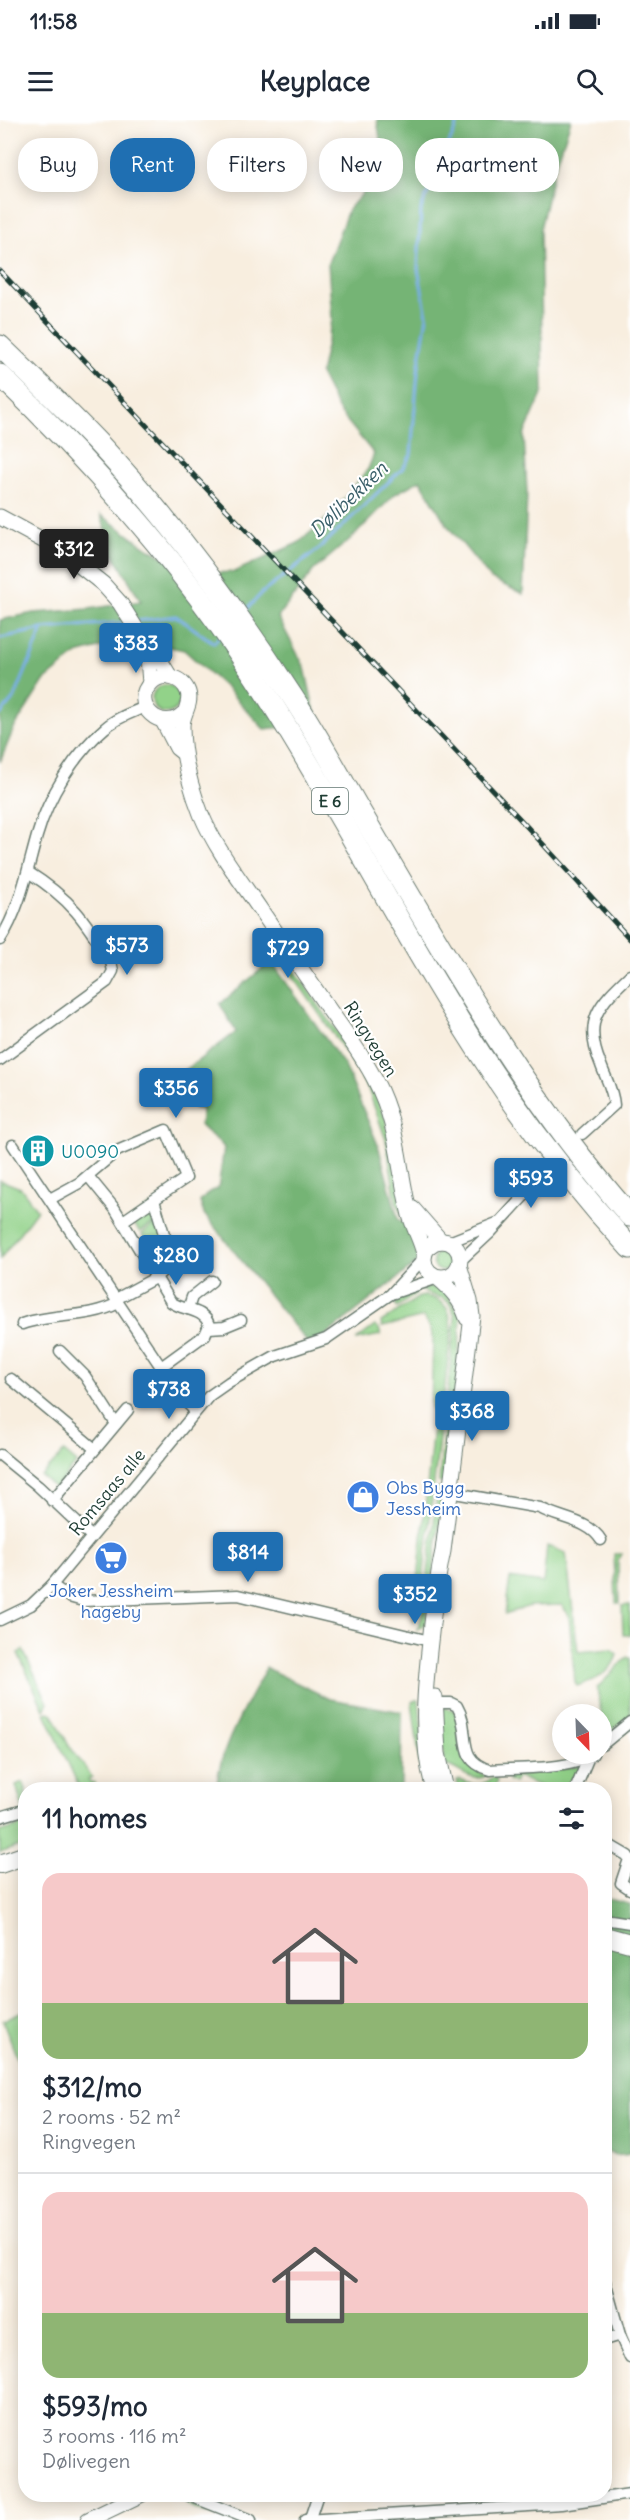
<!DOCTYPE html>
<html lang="en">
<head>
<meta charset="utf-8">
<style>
  :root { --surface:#fff; --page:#f2f2f3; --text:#1f2937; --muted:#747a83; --line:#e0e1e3; --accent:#1f6fb2 }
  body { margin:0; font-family:Delius,sans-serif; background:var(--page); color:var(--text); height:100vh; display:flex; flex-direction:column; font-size:22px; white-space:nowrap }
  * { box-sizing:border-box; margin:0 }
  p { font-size:20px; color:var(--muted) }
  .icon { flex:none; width:33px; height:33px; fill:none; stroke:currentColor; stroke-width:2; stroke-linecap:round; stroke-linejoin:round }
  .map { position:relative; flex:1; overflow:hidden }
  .side { position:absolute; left:18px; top:1662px; width:594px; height:720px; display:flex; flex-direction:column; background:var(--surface); border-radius:24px; box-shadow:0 3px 15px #0003 }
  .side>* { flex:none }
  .hud { position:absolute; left:18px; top:18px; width:594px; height:54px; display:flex; gap:12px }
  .needle { width:39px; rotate:157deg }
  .fabs { position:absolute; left:552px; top:1584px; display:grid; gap:12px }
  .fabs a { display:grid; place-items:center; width:60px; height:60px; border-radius:50%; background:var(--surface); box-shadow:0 3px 15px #0003; font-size:30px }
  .price { position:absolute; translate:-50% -51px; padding:0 14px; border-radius:6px; background:var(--accent); color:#fff; font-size:20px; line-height:39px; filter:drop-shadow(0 2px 3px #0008) }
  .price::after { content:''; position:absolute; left:50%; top:36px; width:18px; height:14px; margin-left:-9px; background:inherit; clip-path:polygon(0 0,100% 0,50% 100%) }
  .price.active { background:#222; color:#fff }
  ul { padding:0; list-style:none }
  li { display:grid; align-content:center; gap:12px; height:318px; padding:0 24px }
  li+li { border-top:2px solid var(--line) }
  li span { display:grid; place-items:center; height:186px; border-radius:18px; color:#555 }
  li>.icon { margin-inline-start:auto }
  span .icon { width:108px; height:108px; fill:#fffc; stroke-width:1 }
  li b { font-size:26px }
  h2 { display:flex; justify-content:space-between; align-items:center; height:72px; padding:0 24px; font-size:26px }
  .chip { padding:0 21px; border-radius:24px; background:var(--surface); box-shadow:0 3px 15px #0003; font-size:21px; line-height:54px }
  .chip.active { background:var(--accent); color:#fff }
  .status { display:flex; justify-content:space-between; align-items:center; height:42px; padding:0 30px; background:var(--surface); direction:ltr }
  .status svg { height:16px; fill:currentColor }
  header { display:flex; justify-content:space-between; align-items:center; height:78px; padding:0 24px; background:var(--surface); font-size:27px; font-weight:700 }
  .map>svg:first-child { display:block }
  .green { fill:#92d289; stroke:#58885e; stroke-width:1.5 }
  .forest { fill:#75b475; stroke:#4a7854; stroke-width:1.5 }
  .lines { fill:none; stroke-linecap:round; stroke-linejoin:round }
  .stream { stroke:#78aee6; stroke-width:3 }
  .street-casing { stroke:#6b7b70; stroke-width:13 }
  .secondary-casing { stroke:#6b7b70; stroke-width:17 }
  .primary-casing { stroke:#6b7b70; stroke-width:20 }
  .highway-casing { stroke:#6b7b70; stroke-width:23 }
  .street { stroke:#fff; stroke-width:10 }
  .secondary { stroke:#fff; stroke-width:15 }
  .primary { stroke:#fff; stroke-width:18 }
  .highway { stroke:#fff; stroke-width:21 }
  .rail-casing { stroke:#1f3d34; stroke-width:5 }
  .rail { stroke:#fff; stroke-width:3; stroke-dasharray:9; stroke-linecap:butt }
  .labels { text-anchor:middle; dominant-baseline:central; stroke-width:4.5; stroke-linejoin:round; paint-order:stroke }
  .shield { fill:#fff; stroke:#627771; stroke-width:1.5 }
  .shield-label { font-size:16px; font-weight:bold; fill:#1f3d34 }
  .street-label { font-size:18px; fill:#1f3d34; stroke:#fff }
  .culture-label { font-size:18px; fill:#0d838f; stroke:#fff; text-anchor:start }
  .shop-label { font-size:18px; fill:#366cbe; stroke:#fff; text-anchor:start }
  .water-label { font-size:20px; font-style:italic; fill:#3a5f69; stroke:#fff }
</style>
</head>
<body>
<div class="status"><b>11:58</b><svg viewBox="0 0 49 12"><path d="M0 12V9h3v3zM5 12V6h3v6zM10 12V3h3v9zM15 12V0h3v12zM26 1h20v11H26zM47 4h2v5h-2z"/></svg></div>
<header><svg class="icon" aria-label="menu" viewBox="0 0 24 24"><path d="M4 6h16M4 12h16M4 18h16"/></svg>Keyplace<svg class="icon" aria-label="search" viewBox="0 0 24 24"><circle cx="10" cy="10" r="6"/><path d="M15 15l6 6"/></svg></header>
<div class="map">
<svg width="630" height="2400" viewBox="0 0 630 2400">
  <rect width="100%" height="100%" fill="#fff"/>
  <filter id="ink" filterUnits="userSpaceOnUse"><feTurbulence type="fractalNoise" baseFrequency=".0167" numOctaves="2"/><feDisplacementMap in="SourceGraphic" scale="12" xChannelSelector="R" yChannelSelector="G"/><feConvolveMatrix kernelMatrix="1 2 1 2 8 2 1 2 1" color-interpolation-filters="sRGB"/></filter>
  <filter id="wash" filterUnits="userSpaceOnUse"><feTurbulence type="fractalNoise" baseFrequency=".008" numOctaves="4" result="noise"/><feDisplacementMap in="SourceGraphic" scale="24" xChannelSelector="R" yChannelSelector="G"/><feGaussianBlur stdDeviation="1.35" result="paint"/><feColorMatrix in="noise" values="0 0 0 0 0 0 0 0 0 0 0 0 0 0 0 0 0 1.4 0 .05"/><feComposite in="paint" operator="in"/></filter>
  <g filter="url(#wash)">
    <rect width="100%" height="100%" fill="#f8eedf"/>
    <g class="green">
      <circle cx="166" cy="579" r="14"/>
      <path d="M270 815 357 940 371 966 386 1000 407 1108 396 1081 386 1020 368 969 349 937 267 818Z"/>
      <path d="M0 1060 21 1068 37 1090 0 1139Z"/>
      <path d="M150 1086 159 1100 140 1112 133 1102 129 1104V1100Z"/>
      <path d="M159 1102 166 1124 153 1131 142 1114Z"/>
      <circle cx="443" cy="1141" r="10"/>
      <path d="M432 1167 444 1170 461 1196 457 1258 444 1362 441 1363 439 1362 455 1198C450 1169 430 1181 420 1168Z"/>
      <path d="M415 1169 416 1174 397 1187 393 1179Z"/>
      <path d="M425 1176C447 1180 451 1191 451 1212L420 1486 414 1501 434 1296 431 1286 433 1220 432 1213 424 1197 382 1207 381 1202 419 1177Z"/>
      <path d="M375 1206 379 1209 381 1215 356 1220Z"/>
      <path d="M64 1332 77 1343 55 1368 41 1356Z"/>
      <path d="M438 1368 444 1369 426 1503 417 1509 423 1495Z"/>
      <path d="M547 1426 566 1433 578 1532 611 1529 617 1534C613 1553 593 1561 577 1566L575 1563 569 1496 562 1485 530 1486 505 1494 510 1458 543 1463Z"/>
      <path d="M614 1434H622L618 1441 619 1483H616Z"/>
      <path d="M630 1485V1515H623L622 1486Z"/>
      <path d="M23 1530 48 1583 44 1590 18 1533Z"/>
      <path d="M627 1537 630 1538V1597L609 1612 604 1609 597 1568Z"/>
      <path d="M416 1580H419L425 1649 421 1648 420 1644 412 1582Z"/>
      <path d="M445 1588 454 1590C466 1616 449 1643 486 1655L484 1657C467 1662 459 1647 444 1645L441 1590Z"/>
      <path d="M49 1592 53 1594 68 1624 92 1657 88 1659 91 1664 94 1663 96 1669H80L45 1593Z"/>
      <path d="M583 1646 572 1669H546L517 1656 514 1663 508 1660 509 1655 514 1653Z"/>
      <path d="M494 1656 497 1660 494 1669H459L457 1661 460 1660C473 1666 483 1667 494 1656Z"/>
      <path d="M23 1662 26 1669 24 1693 16 1665Z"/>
      <path d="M25 1704V1724L0 1733V1712Z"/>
      <path d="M25 1891V1959L3 1901Z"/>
      <path d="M183 2379 207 2390 239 2400C226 2400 187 2391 183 2379Z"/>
    </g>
    <g class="forest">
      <path d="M377 0H571L553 54 540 109 543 272 524 315 527 373 523 474 491 459 447 405 420 360 395 374 356 414 313 451 278 497 305 548 315 593 297 606 264 609 227 569 184 530 132 519 77 534 44 561 14 608 0 642V500L33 493 89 489 141 481 112 432 101 395 143 425 192 454 234 452 298 423 332 394 368 349 374 334 339 291 320 254 332 200 328 143 348 90 385 48Z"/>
      <path d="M271 841 345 946 378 1025 398 1099 438 1126 311 1227 204 1094 200 1082 209 1072 218 1069 224 1028C218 1018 208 1015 200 1005L202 989 195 988 175 958 236 912 220 884Z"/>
      <path d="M266 1548 330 1579 402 1592 401 1669H217C217 1631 248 1582 266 1548Z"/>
      <path d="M604 1778 630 1784V2034L615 2036 604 2030Z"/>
    </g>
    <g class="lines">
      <g class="stream">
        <path d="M245 491 262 473 320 428 403 348 411 335 418 251 427 196 418 149 421 89 459 0"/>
        <path d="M138 501 176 496 214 523 219 517"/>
        <path d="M0 518 43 509 126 502"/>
        <path d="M0 595 15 577 43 509"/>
      </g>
    </g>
  </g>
  <g filter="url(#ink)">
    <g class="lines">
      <g class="street-casing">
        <g id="street">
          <path d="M0 820C20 789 27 751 37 716 48 677 74 634 105 608 116 598 131 593 145 587"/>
          <path d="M0 940 107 862 113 851 111 842C85 800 71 779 28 752"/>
          <path d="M582 1014 614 985C613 970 606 959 601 945 582 901 599 884 630 855"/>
          <path d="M13 1025 161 1247 185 1281 195 1291"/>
          <path d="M88 1056 115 1089 171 1182C183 1191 204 1188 209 1205L205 1215 161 1247"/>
          <path d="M50 1079 79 1063 117 1031 166 1010 186 1058 123 1101"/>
          <path d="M154 1080 164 1114 176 1139"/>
          <path d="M449 1122 497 1103"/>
          <path d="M460 1141 490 1113 544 1054"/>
          <path d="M394 1173 438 1158"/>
          <path d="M116 1179 155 1158 176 1139 194 1128"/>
          <path d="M188 1189 192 1177 212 1161"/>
          <path d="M22 1204C53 1193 89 1199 118 1183"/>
          <path d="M209 1208 224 1207 241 1200"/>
          <path d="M60 1231 85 1256 116 1304"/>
          <path d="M11 1259 95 1329"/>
          <path d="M0 1335 38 1366 91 1416"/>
          <path d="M449 1372 540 1388C560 1399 589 1400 601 1420"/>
          <path d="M52 1381 128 1290"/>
          <path d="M52 1465 69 1477 83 1481 238 1475 430 1521"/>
          <path d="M0 1500 31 1485 52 1465 209 1276 229 1262 275 1236 326 1219 391 1174 424 1138"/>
          <path d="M429 1583H451L457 1586C472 1611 454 1640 490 1650 514 1648 577 1650 593 1634"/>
          <path d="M602 1625 630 1602"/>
          <path d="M575 1670 588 1639"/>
          <path d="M0 1697 20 1691"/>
          <path d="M604 1722 628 1736 629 1739 621 1763 630 1769"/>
          <path d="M604 1799 630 1803"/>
          <path d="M604 2158 620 2215 630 2238"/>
          <path d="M604 2220 620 2215"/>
          <path d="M185 2374 251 2400"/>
          <path d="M310 2398 318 2374"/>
          <path d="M305 2400 561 2384 630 2374"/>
        </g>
      </g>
      <g class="secondary-casing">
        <g id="secondary">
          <path d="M0 397 59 429 103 464 120 483 147 526 156 534 170 557"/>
          <path d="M147 526 150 563"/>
          <path d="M183 594C162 614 129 584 151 563 162 551 183 557 188 572 192 584 182 594 182 606 182 637 190 666 201 694 214 725 234 752 253 779 278 815 303 852 328 888 344 911 362 934 375 960 399 1005 398 1049 410 1095 414 1109 421 1120 424 1134"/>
          <path d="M163 601 177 628 182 632"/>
          <path d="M413 1089 441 1121"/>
          <circle cx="442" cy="1139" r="18"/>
          <path d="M438 1158C452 1170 461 1180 467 1198"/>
          <path d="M435 1577 438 1633 446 1670"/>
          <path d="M434 1670C419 1618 425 1565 431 1513 434 1485 437 1458 443 1431L472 1196 470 1181 459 1145"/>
          <path d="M88 2400 142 2374"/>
        </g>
      </g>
      <g class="primary-casing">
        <g id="primary">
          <path d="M0 1744 26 1735"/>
          <path d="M604 1816 630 1823"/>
        </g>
      </g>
      <g class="highway-casing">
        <g id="highway">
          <path d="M0 226C34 259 68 291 100 325 170 400 232 484 288 570 313 607 335 648 357 686 441 828 521 973 630 1096"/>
          <path d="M0 255C103 354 197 463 273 585 353 712 420 847 505 971 543 1026 585 1079 630 1128"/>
        </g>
      </g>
      <use href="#street" class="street"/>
      <use href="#secondary" class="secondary"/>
      <use href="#primary" class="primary"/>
      <use href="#highway" class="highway"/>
      <g class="rail-casing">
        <path id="rail" d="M0 151 519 698 630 819"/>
      </g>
      <use href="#rail" class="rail"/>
    </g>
  </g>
  <defs>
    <g id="building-disc" transform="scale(1.725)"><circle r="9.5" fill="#0f9aa8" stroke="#fff"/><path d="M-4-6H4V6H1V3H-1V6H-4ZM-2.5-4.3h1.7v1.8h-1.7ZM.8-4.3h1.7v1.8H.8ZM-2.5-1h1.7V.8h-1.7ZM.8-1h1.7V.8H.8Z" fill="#fff"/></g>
    <g id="shop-disc" transform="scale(1.725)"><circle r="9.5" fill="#3f7fe0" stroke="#fff"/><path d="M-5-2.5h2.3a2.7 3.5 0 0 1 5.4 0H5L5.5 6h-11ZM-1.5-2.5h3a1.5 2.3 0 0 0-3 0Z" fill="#fff"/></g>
    <g id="supermarket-disc" transform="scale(1.725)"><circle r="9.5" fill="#3f7fe0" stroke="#fff"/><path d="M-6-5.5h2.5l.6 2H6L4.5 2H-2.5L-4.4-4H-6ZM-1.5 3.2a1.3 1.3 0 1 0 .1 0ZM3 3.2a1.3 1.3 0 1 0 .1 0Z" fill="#fff"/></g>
  </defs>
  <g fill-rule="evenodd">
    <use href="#building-disc" x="38" y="1031"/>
    <use href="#shop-disc" x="363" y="1377"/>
    <use href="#supermarket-disc" x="111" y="1438"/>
  </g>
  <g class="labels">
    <rect class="shield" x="312" y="668" width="36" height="26" rx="4.5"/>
    <g class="shield-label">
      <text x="330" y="681">E 6</text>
    </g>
    <g class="street-label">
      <text transform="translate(371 919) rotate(58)">Ringvegen</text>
      <text transform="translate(107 1372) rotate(-50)">Romsaas alle</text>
    </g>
    <g class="culture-label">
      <text x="61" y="1031">U0090</text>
    </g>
    <g class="shop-label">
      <text x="386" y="1367">Obs Bygg<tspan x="386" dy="21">Jessheim</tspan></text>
      <text x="111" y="1470" text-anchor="middle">Joker Jessheim<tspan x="111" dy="21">hageby</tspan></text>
    </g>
    <g class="water-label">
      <text transform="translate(348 379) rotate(-44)">Dølibekken</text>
    </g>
  </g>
</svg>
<div class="fabs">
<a><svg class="needle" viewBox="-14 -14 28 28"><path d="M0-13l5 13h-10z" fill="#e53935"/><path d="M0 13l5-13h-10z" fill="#747a83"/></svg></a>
</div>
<b class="price active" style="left:74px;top:460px">$312</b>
<b class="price" style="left:136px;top:554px">$383</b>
<b class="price" style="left:127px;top:856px">$573</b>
<b class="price" style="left:288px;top:859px">$729</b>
<b class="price" style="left:176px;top:999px">$356</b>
<b class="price" style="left:531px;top:1089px">$593</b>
<b class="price" style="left:176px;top:1166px">$280</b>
<b class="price" style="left:169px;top:1300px">$738</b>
<b class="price" style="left:472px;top:1322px">$368</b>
<b class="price" style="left:248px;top:1463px">$814</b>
<b class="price" style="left:415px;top:1505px">$352</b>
<div class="hud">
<a class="chip">Buy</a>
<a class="chip active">Rent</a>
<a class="chip">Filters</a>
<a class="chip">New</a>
<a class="chip">Apartment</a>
</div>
<section class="side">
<h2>11 homes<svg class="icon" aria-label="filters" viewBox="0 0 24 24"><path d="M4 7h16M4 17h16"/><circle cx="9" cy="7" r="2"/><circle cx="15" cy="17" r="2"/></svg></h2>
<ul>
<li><span style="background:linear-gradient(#f6c9c9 70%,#8fb573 0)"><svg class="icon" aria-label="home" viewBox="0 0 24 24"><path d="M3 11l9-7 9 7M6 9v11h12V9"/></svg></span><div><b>$312/mo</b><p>2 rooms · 52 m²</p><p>Ringvegen</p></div></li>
<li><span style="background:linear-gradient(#f6c9c9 65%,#8fb573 0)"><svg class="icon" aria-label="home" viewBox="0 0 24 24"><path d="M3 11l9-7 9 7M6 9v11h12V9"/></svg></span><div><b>$593/mo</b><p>3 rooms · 116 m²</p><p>Dølivegen</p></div></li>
</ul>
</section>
</div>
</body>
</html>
